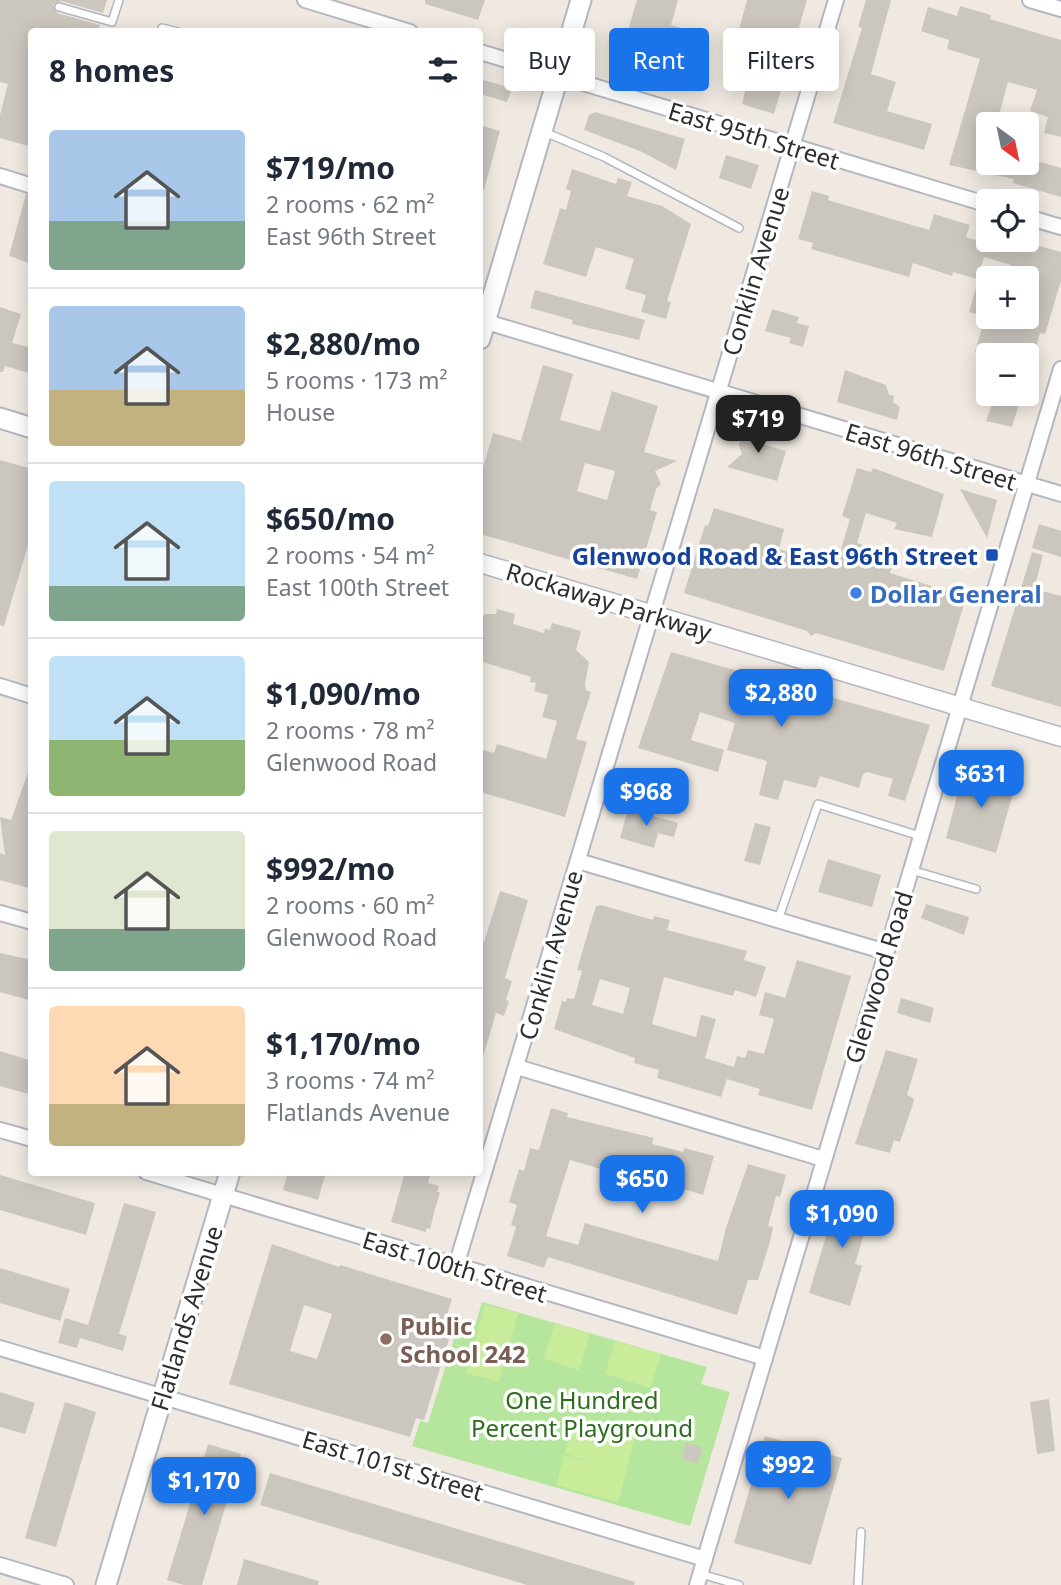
<!DOCTYPE html>
<html lang="en">
<head>
<meta charset="utf-8">
<style>
  :root { --surface:#fff; --page:#f2f2f3; --text:#1f2937; --muted:#747a83; --line:#e0e1e3; --accent:#1a73e8 }
  body { margin:0; font-family:"Noto Sans",sans-serif; background:var(--page); color:var(--text); height:100vh; display:flex; flex-direction:column; font-size:26px; white-space:nowrap }
  * { box-sizing:border-box; margin:0 }
  p { font-size:23px; color:var(--muted) }
  .icon { flex:none; width:38px; height:38px; fill:none; stroke:currentColor; stroke-width:2; stroke-linecap:round; stroke-linejoin:round }
  .map { position:relative; flex:1; overflow:hidden }
  .panel { position:absolute; left:28px; top:28px; width:455px; height:1148px; display:flex; flex-direction:column; background:var(--surface); border-radius:7px; box-shadow:0 4px 18px #0003 }
  .panel>* { flex:none }
  .banner { position:absolute; left:504px; top:28px; width:452px; height:63px; display:flex; gap:14px }
  .needle { width:46px; rotate:147deg }
  .fabs { position:absolute; left:976px; top:112px; display:grid; gap:14px }
  .fabs a { display:grid; place-items:center; width:63px; height:63px; border-radius:7px; background:var(--surface); box-shadow:0 4px 18px #0003; font-size:35px }
  .price { position:absolute; translate:-50% -60px; padding:0 16px; border-radius:14px; background:var(--accent); color:#fff; font-size:23px; line-height:46px; filter:drop-shadow(0 2px 4px #0008) }
  .price::after { content:''; position:absolute; left:50%; top:42px; width:21px; height:16px; margin-left:-10px; background:inherit; clip-path:polygon(0 0,100% 0,50% 100%) }
  .price.on { background:#222; color:#fff }
  ul { padding:0; list-style:none }
  li { display:flex; align-items:center; gap:21px; height:175px; padding:0 21px }
  li+li { border-top:2px solid var(--line) }
  li span { display:grid; place-items:center; flex:none; width:196px; height:140px; border-radius:7px; color:#555 }
  li>.icon { margin-inline-start:auto }
  span .icon { width:84px; height:84px; fill:#fffc; stroke-width:1 }
  li b { font-size:30px }
  h2 { display:flex; justify-content:space-between; align-items:center; height:84px; padding:0 21px; font-size:30px }
  .chip { padding:0 24px; border-radius:7px; background:var(--surface); box-shadow:0 4px 18px #0003; font-size:24px; line-height:63px }
  .chip.on { background:var(--accent); color:#fff }
  .map>svg:first-child { display:block }
  .green { fill:#b6e59e }
  .pitch { fill:#c9ec9a }
  .building { fill:#cbc7bf; fill-rule:evenodd }
  .lines { fill:none; stroke-linecap:round; stroke-linejoin:round }
  .service-casing { stroke:#b4b7c1; stroke-width:10 }
  .minor-casing { stroke:#b4b7c1; stroke-width:18 }
  .tertiary-casing { stroke:#b4b7c1; stroke-width:21 }
  .secondary-casing { stroke:#b4b7c1; stroke-width:23 }
  .service { stroke:#fff; stroke-width:7 }
  .minor { stroke:#fff; stroke-width:14 }
  .tertiary { stroke:#fff; stroke-width:18 }
  .secondary { stroke:#fff; stroke-width:19 }
  .transit-dot { fill:#1a4fb4; stroke:#fff; stroke-width:2.5 }
  .shop-dot { fill:#3f7fe0; stroke:#fff; stroke-width:2.5 }
  .education-dot { fill:#8d6e63; stroke:#fff; stroke-width:2.5 }
  .labels { text-anchor:middle; dominant-baseline:central; stroke-width:7; stroke-linejoin:round; paint-order:stroke }
  .street-label { font-size:24px; fill:#2e2e2e; stroke:#fff }
  .transit-label { font-size:24px; font-weight:bold; fill:#164399; stroke:#fff; text-anchor:end }
  .shop-label { font-size:24px; font-weight:bold; fill:#366cbe; stroke:#fff; text-anchor:start }
  .education-label { font-size:24px; font-weight:bold; fill:#785e54; stroke:#fff; text-anchor:start }
  .park-label { font-size:24px; fill:#2c6e1b; stroke:#fff }
</style>
</head>
<body>
<div class="map">
<svg width="1061" height="1585" viewBox="0 0 1061 1585">
  <rect width="100%" height="100%" fill="#efe9e1"/>
  <path class="green" d="M482 1302 707 1367 701 1384 730 1392 690 1526 412 1446 420 1421 428 1423 459 1323 475 1326Z"/>
  <g class="pitch">
    <path d="M485 1305 518 1313 499 1382 466 1373Z"/>
    <path d="M555 1323 590 1333 579 1370 544 1359Z"/>
    <path d="M615 1340 661 1354 650 1388 605 1374Z"/>
    <path d="M576 1415 636 1434 618 1502 556 1485 564 1455 596 1464 564 1453Z"/>
  </g>
  <g class="building">
    <path d="M0 0H107L103 13 61 1 53 5 57 13 100 25 98 32H32V147L0 138V115L8 84 0 82Z"/>
    <path d="M425 0H485L478 20 425 4Z"/>
    <path d="M637 0H678L671 25 695 32 690 52 694 53 691 65 694 66 689 82 666 76 668 72 620 57Z"/>
    <path d="M747 0H807L774 114 742 104 754 56 747 54 752 36 738 33Z"/>
    <path d="M866 0H891L871 74 896 82 887 111 932 124 924 150 833 123 862 28 858 27Z"/>
    <path d="M960 6 991 15 990 19 1061 40V137L1044 133 1048 117 1030 111 1037 90 1008 82 999 115 989 112V163H1027V158L1061 168V197L1013 183 1014 179 949 165 980 59 947 49 949 40 921 31 928 7 957 16Z"/>
    <path d="M480 79 512 88 507 102 480 94Z"/>
    <path d="M595 112 685 139 676 170 640 151 584 130 589 115Z"/>
    <path d="M480 125 500 131 484 190 480 189Z"/>
    <path d="M726 155 759 165 751 189 719 178Z"/>
    <path d="M572 169 616 184 618 178 632 182 627 196 662 206 691 224 667 301 671 302 666 319 641 312 646 295 625 289 634 259 596 247 586 277 543 264 559 212 560 208 566 210 571 191 566 189Z"/>
    <path d="M812 191 829 196 828 200 929 230 934 214 970 225 966 237 998 247 1000 240H1018L1061 252V281L1045 334 1040 333 1034 355 975 352 985 317 969 312 976 288 989 292V317H1027V278H1007L1011 265 984 257 977 279 953 272 952 276 913 263 909 277 811 249 813 243 798 239Z"/>
    <path d="M26 194 32 195V264L9 256Z"/>
    <path d="M535 290 645 320 639 340 572 324 573 320 530 308Z"/>
    <path d="M0 307 21 314 12 343 32 348V374L5 366 3 372H0Z"/>
    <path d="M772 309 799 317 797 323 809 326 803 347 789 343 791 338 765 331Z"/>
    <path d="M543 365 573 374 560 420 600 431 612 391 658 406 644 452 677 461 655 471 661 484 656 489 650 510 657 512 637 579 480 534V478L493 433 521 441ZM585 463 615 471 607 500 577 491Z"/>
    <path d="M845 370 886 385 889 395 894 396 893 402 900 407 897 420 837 402Z"/>
    <path d="M996 394H1022L1012 427 986 421Z"/>
    <path d="M745 425 767 431 763 444 786 451 777 481 727 467 742 454 739 445Z"/>
    <path d="M0 460 32 469V532L4 626 0 625Z"/>
    <path d="M857 468 871 472 873 468 944 494 932 537 894 529 897 523 866 513 857 543 896 555 890 573 947 591 946 595 965 601 944 671 816 633 811 636 807 631 684 593 705 525 708 526 714 508 784 529 779 549 836 566 850 519 842 516Z"/>
    <path d="M960 489 997 500 987 538Z"/>
    <path d="M1039 524 1061 531V557L1032 548Z"/>
    <path d="M1032 552 1043 555 1034 589 1061 596V707L991 686Z"/>
    <path d="M497 609 515 614 513 624 544 633 545 628 550 630 552 623 581 631 576 650 589 662 585 684 586 690 591 692 576 739 587 742 565 817 480 792V749L494 753 497 744 546 759 557 721 542 717 548 695 534 691 536 683 530 682 531 677 480 661V619L485 614H496Z"/>
    <path d="M671 652 930 725 905 801 888 796 893 779 867 772 863 774 859 788 820 776 816 788 784 780 778 800 759 795 767 761 727 750 735 723 700 712 691 740 724 750 718 772 638 748Z"/>
    <path d="M965 766 1016 783 996 853 946 838Z"/>
    <path d="M30 767 32 768V889L0 880V853L5 855 0 817 11 820Z"/>
    <path d="M628 809 678 823 674 837 658 833 654 848 620 838Z"/>
    <path d="M755 823 771 827 760 865 744 861Z"/>
    <path d="M828 859 881 875 872 907 818 892Z"/>
    <path d="M500 891 528 900 505 978 512 981 506 1000 509 1001 504 1016 496 1013 483 1057 480 1056V941L484 942Z"/>
    <path d="M926 904 969 917 964 935 921 918Z"/>
    <path d="M601 905 653 920 654 916 670 920 667 930 747 951 744 960 766 967 756 997 735 990 733 996 664 977 652 1024 696 1037 701 1015 716 1019 705 1058 734 1067 737 1056 745 1058 748 1050 764 1054 774 1019 759 1015 765 992 785 998 797 960 851 976 812 1110 758 1095 760 1089 727 1079 721 1097 657 1078 659 1070 634 1063 635 1058 554 1029 562 1001 566 1002 567 998 574 999 582 971 577 970 588 932 596 906ZM600 979 630 988 623 1014 592 1005Z"/>
    <path d="M0 953 32 960V1001L0 992Z"/>
    <path d="M901 998 934 1008 930 1023 897 1013Z"/>
    <path d="M886 1050 918 1059 907 1095 914 1099 913 1104 900 1142 894 1140 890 1153 855 1144Z"/>
    <path d="M0 1051 32 1061V1095L0 1086Z"/>
    <path d="M551 1108 568 1113 567 1117 654 1138 652 1144 683 1152 684 1148 714 1156 703 1195 632 1173 615 1170V1173L570 1160 546 1236 578 1245 585 1223 718 1261 726 1228 748 1164 786 1175 780 1197 776 1196 768 1226 773 1227 770 1242 758 1280H748L737 1315 548 1257 544 1268 507 1256 516 1227 511 1225 517 1205 509 1202 519 1169 524 1171 530 1148 539 1150Z"/>
    <path d="M288 1172H326L318 1200 283 1190Z"/>
    <path d="M405 1172H431L428 1183 439 1186 437 1192H440L434 1213 430 1229 426 1228V1232L391 1222Z"/>
    <path d="M0 1175 95 1203 86 1235 0 1210Z"/>
    <path d="M840 1190 874 1200 855 1264 862 1266 850 1306 809 1293Z"/>
    <path d="M124 1203 156 1212 119 1334 127 1336 123 1351 80 1338 77 1348 58 1343 65 1318 88 1325Z"/>
    <path d="M272 1244 339 1267 340 1265 452 1299 446 1318 455 1320 424 1420 416 1418 410 1437 229 1384ZM304 1305 332 1314 317 1359 290 1351Z"/>
    <path d="M0 1268 70 1289 60 1321 0 1303Z"/>
    <path d="M0 1392 35 1403 25 1434 0 1427Z"/>
    <path d="M1049 1399 1055 1451 1037 1454 1030 1402Z"/>
    <path d="M65 1402 96 1412 56 1547 25 1538Z"/>
    <path d="M765 1436 842 1458 811 1565 734 1543Z"/>
    <path d="M686 1443 703 1448 698 1464 682 1459Z"/>
    <path d="M208 1444 241 1454 202 1585H184L167 1580Z"/>
    <path d="M270 1473 635 1582 634 1585H527L260 1505Z"/>
    <path d="M244 1559 319 1581 318 1585H237Z"/>
  </g>
  <g class="lines">
    <g class="service-casing">
      <g id="service">
        <path d="M59 7 112 22 119 0"/>
        <path d="M162 28 178 32"/>
        <path d="M542 131 604 157 739 228"/>
        <path d="M911 870 976 889"/>
        <path d="M778 920 818 804 920 836"/>
        <path d="M701 1574 739 1585"/>
        <path d="M858 1585 861 1532"/>
      </g>
    </g>
    <g class="minor-casing">
      <g id="minor">
        <path d="M305 0 410 32"/>
        <path d="M1030 0 1061 9"/>
        <path d="M480 52 989 205"/>
        <path d="M0 176 32 186"/>
        <path d="M1027 217 1061 227"/>
        <path d="M480 320 1061 494"/>
        <path d="M0 686 32 696"/>
        <path d="M578 861 886 952"/>
        <path d="M0 913 32 922"/>
        <path d="M517 1067 823 1159"/>
        <path d="M0 1130 32 1139"/>
        <path d="M146 1172 765 1358"/>
        <path d="M456 1266 836 0"/>
        <path d="M0 1348 705 1559"/>
        <path d="M0 1565 66 1585"/>
        <path d="M697 1585 1061 369"/>
      </g>
    </g>
    <g class="tertiary-casing">
      <path id="tertiary" d="M480 563 1061 737"/>
    </g>
    <g class="secondary-casing">
      <g id="secondary">
        <path d="M480 339 581 0"/>
        <path d="M0 418 32 428"/>
        <path d="M106 1585 230 1172"/>
      </g>
    </g>
    <use href="#service" class="service"/>
    <use href="#minor" class="minor"/>
    <use href="#tertiary" class="tertiary"/>
    <use href="#secondary" class="secondary"/>
  </g>
  <rect class="transit-dot" x="985" y="548" width="14" height="14" rx="3.5"/>
  <circle class="shop-dot" cx="856" cy="593" r="7"/>
  <circle class="education-dot" cx="386" cy="1339" r="7"/>
  <g class="labels">
    <g class="street-label">
      <text transform="translate(754 135) rotate(17)">East 95th Street</text>
      <text transform="translate(755 271) rotate(-73)">Conklin Avenue</text>
      <text transform="translate(931 456) rotate(17)">East 96th Street</text>
      <text transform="translate(609 601) rotate(17)">Rockaway Parkway</text>
      <text transform="translate(550 955) rotate(-74)">Conklin Avenue</text>
      <text transform="translate(878 977) rotate(-73)">Glenwood Road</text>
      <text transform="translate(455 1266) rotate(17)">East 100th Street</text>
      <text transform="translate(186 1318) rotate(-73)">Flatlands Avenue</text>
      <text transform="translate(393 1465) rotate(17)">East 101st Street</text>
    </g>
    <g class="transit-label">
      <text x="978" y="555">Glenwood Road &amp; East 96th Street</text>
    </g>
    <g class="shop-label">
      <text x="870" y="593">Dollar General</text>
    </g>
    <g class="education-label">
      <text x="400" y="1325">Public<tspan x="400" dy="28">School 242</tspan></text>
    </g>
    <g class="park-label">
      <text x="582" y="1399">One Hundred<tspan x="582" dy="28">Percent Playground</tspan></text>
    </g>
  </g>
</svg>
<div class="fabs">
<a><svg class="needle" viewBox="-14 -14 28 28"><path d="M0-13l5 13h-10z" fill="#e53935"/><path d="M0 13l5-13h-10z" fill="#747a83"/></svg></a>
<a><svg class="icon" aria-label="locate" viewBox="0 0 24 24"><circle cx="12" cy="12" r="6"/><path d="M12 2v4M12 18v4M2 12h4M18 12h4"/></svg></a>
<a>+</a>
<a>−</a>
</div>
<b class="price on" style="left:758px;top:455px">$719</b>
<b class="price" style="left:781px;top:729px">$2,880</b>
<b class="price" style="left:981px;top:810px">$631</b>
<b class="price" style="left:646px;top:828px">$968</b>
<b class="price" style="left:642px;top:1215px">$650</b>
<b class="price" style="left:842px;top:1250px">$1,090</b>
<b class="price" style="left:788px;top:1501px">$992</b>
<b class="price" style="left:204px;top:1517px">$1,170</b>
<div class="banner">
<a class="chip">Buy</a>
<a class="chip on">Rent</a>
<a class="chip">Filters</a>
</div>
<section class="panel">
<h2>8 homes<svg class="icon" aria-label="filters" viewBox="0 0 24 24"><path d="M4 7h16M4 17h16"/><circle cx="9" cy="7" r="2"/><circle cx="15" cy="17" r="2"/></svg></h2>
<ul>
<li><span style="background:linear-gradient(#a9c7e8 65%,#7fa58c 0)"><svg class="icon" aria-label="home" viewBox="0 0 24 24"><path d="M3 11l9-7 9 7M6 9v11h12V9"/></svg></span><div><b>$719/mo</b><p>2 rooms · 62 m²</p><p>East 96th Street</p></div></li>
<li><span style="background:linear-gradient(#a9c7e8 60%,#c2b280 0)"><svg class="icon" aria-label="home" viewBox="0 0 24 24"><path d="M3 11l9-7 9 7M6 9v11h12V9"/></svg></span><div><b>$2,880/mo</b><p>5 rooms · 173 m²</p><p>House</p></div></li>
<li><span style="background:linear-gradient(#bfe0f5 75%,#7fa58c 0)"><svg class="icon" aria-label="home" viewBox="0 0 24 24"><path d="M3 11l9-7 9 7M6 9v11h12V9"/></svg></span><div><b>$650/mo</b><p>2 rooms · 54 m²</p><p>East 100th Street</p></div></li>
<li><span style="background:linear-gradient(#bfe0f5 60%,#8fb573 0)"><svg class="icon" aria-label="home" viewBox="0 0 24 24"><path d="M3 11l9-7 9 7M6 9v11h12V9"/></svg></span><div><b>$1,090/mo</b><p>2 rooms · 78 m²</p><p>Glenwood Road</p></div></li>
<li><span style="background:linear-gradient(#dfe7d0 70%,#7fa58c 0)"><svg class="icon" aria-label="home" viewBox="0 0 24 24"><path d="M3 11l9-7 9 7M6 9v11h12V9"/></svg></span><div><b>$992/mo</b><p>2 rooms · 60 m²</p><p>Glenwood Road</p></div></li>
<li><span style="background:linear-gradient(#ffd9b3 70%,#c2b280 0)"><svg class="icon" aria-label="home" viewBox="0 0 24 24"><path d="M3 11l9-7 9 7M6 9v11h12V9"/></svg></span><div><b>$1,170/mo</b><p>3 rooms · 74 m²</p><p>Flatlands Avenue</p></div></li>
</ul>
</section>
</div>
</body>
</html>
